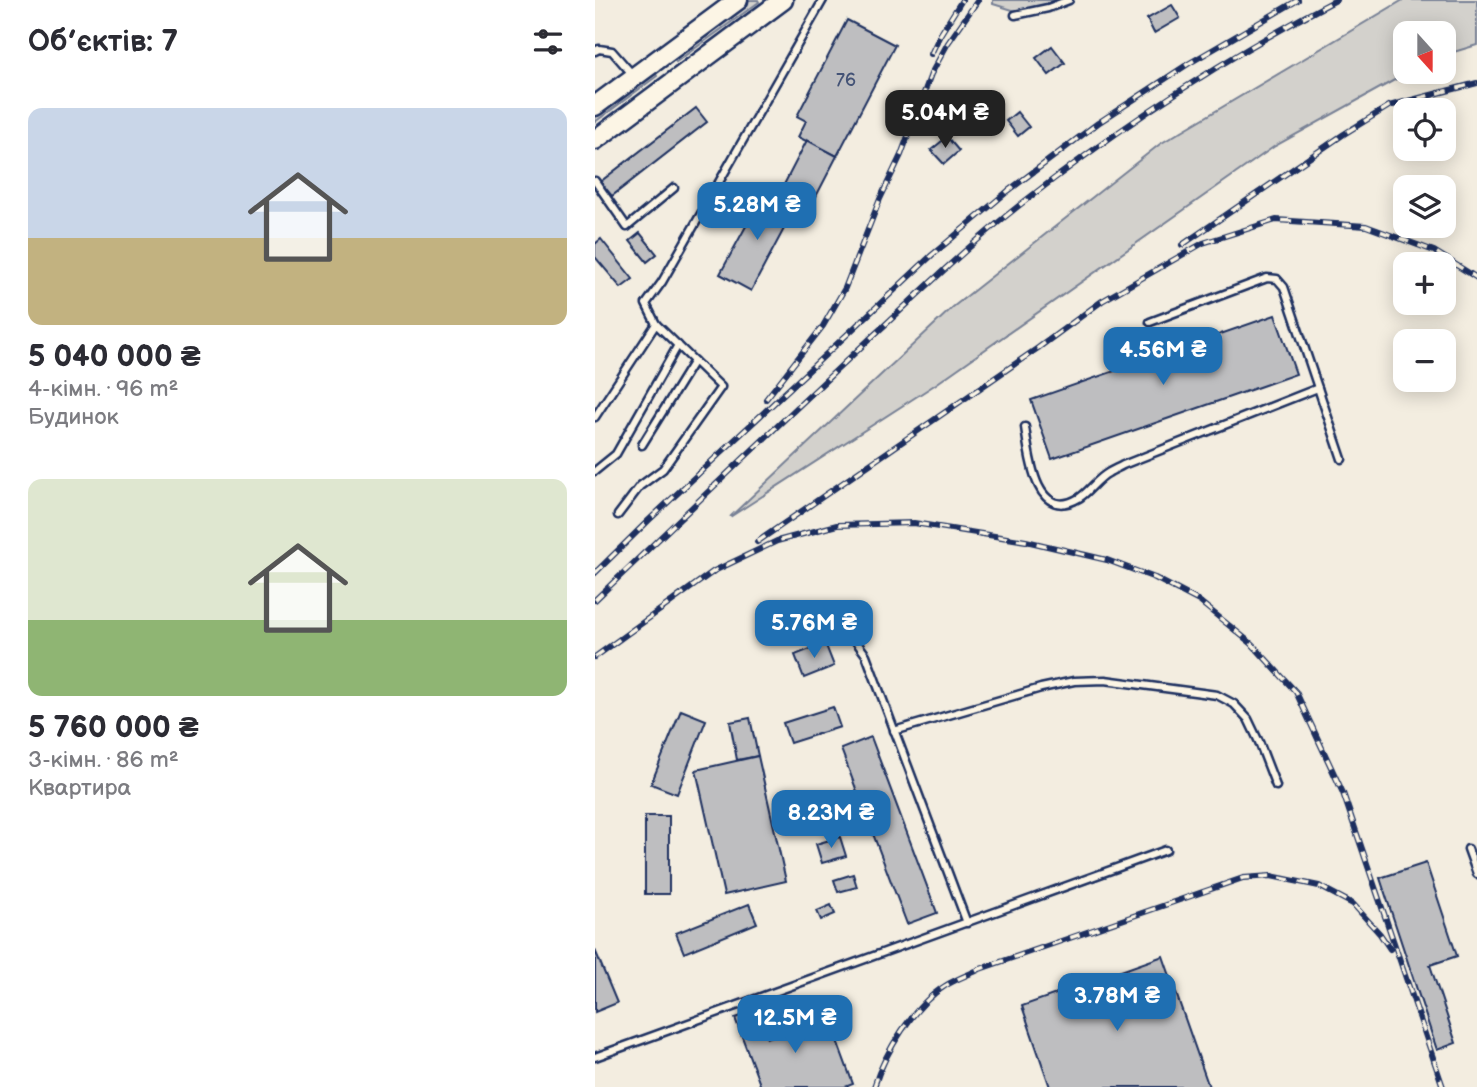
<!DOCTYPE html>
<html lang="uk">
<head>
<meta charset="utf-8">
<style>
  :root { --surface:#fff; --page:#f2f2f3; --text:#2b2b33; --muted:#7c7c81; --accent:#1f6fb2 }
  body { margin:0; font-family:"Balsamiq Sans",sans-serif; background:var(--page); color:var(--text); height:100vh; display:flex; flex-direction:column; font-size:26px; white-space:nowrap }
  * { box-sizing:border-box; margin:0 }
  p { font-size:23px; color:var(--muted) }
  .icon { flex:none; width:38px; height:38px; fill:none; stroke:currentColor; stroke-width:2; stroke-linecap:round; stroke-linejoin:round }
  .map { position:relative; flex:1; overflow:hidden }
  .drawer { display:flex; flex-direction:column; background:var(--surface); width:595px }
  .drawer>* { flex:none }
  .needle { width:46px; rotate:159deg }
  .tools { position:absolute; left:798px; top:21px; display:grid; gap:14px }
  .tools a { display:grid; place-items:center; width:63px; height:63px; border-radius:14px; background:var(--surface); box-shadow:0 4px 18px #0003; font-size:35px }
  .price { position:absolute; translate:-50% -60px; padding:0 16px; border-radius:14px; background:var(--accent); color:#fff; font-size:23px; line-height:46px; filter:drop-shadow(0 2px 4px #0008) }
  .price::after { content:''; position:absolute; left:50%; top:42px; width:21px; height:16px; margin-left:-10px; background:inherit; clip-path:polygon(0 0,100% 0,50% 100%) }
  .price.selected { background:#222; color:#fff }
  ul { padding:0; list-style:none }
  li { display:grid; align-content:center; gap:14px; height:371px; padding:0 28px }
  li span { display:grid; place-items:center; height:217px; border-radius:14px; color:#555 }
  li>.icon { margin-inline-start:auto }
  span .icon { width:126px; height:126px; fill:#fffc; stroke-width:1 }
  li b { font-size:30px }
  h2 { display:flex; justify-content:space-between; align-items:center; height:84px; padding:0 28px; font-size:30px }
  main { display:flex; flex:1; min-height:0 }
  .map>svg:first-child { display:block }
  .green { fill:#d3d1cc; stroke:#778095; stroke-width:2 }
  .building { fill:#bebec0; stroke:#1b2f5e; stroke-width:2 }
  .lines { fill:none; stroke-linecap:round; stroke-linejoin:round }
  .service-casing { stroke:#1b2f5e; stroke-width:11 }
  .primary-casing { stroke:#1b2f5e; stroke-width:23 }
  .service { stroke:#fcf5e5; stroke-width:6 }
  .primary { stroke:#fcf5e5; stroke-width:18 }
  .rail-casing { stroke:#1b2f5e; stroke-width:6 }
  .rail { stroke:#fcf5e5; stroke-width:3.5; stroke-dasharray:10; stroke-linecap:butt }
  .labels { text-anchor:middle; dominant-baseline:central; stroke-width:5; stroke-linejoin:round; paint-order:stroke }
  .number-label { font-size:18px; fill:#445376 }
</style>
</head>
<body>
<main>
<section class="drawer">
<h2>Об’єктів: 7<svg class="icon" aria-label="filters" viewBox="0 0 24 24"><path d="M4 7h16M4 17h16"/><circle cx="9" cy="7" r="2"/><circle cx="15" cy="17" r="2"/></svg></h2>
<ul>
<li><span style="background:linear-gradient(#c9d6e8 60%,#c2b280 0)"><svg class="icon" aria-label="home" viewBox="0 0 24 24"><path d="M3 11l9-7 9 7M6 9v11h12V9"/></svg></span><div><b>5 040 000 ₴</b><p>4-кімн. · 96 m²</p><p>Будинок</p></div></li>
<li><span style="background:linear-gradient(#dfe7d0 65%,#8fb573 0)"><svg class="icon" aria-label="home" viewBox="0 0 24 24"><path d="M3 11l9-7 9 7M6 9v11h12V9"/></svg></span><div><b>5 760 000 ₴</b><p>3-кімн. · 86 m²</p><p>Квартира</p></div></li>
</ul>
</section>
<div class="map">
<svg width="882" height="1087" viewBox="0 0 882 1087">
  <rect width="100%" height="100%" fill="#f3ede0"/>
  <filter id="ink" filterUnits="userSpaceOnUse"><feTurbulence type="fractalNoise" baseFrequency=".0143" numOctaves="2"/><feDisplacementMap in="SourceGraphic" scale="14" xChannelSelector="R" yChannelSelector="G"/><feConvolveMatrix kernelMatrix="1 2 1 2 8 2 1 2 1" color-interpolation-filters="sRGB"/></filter>
  <g filter="url(#ink)">
    <g class="green">
      <path d="M152 0H163L164 2 81 62 76 55Z"/>
      <path d="M398 0H465L424 12 398 4Z"/>
      <path d="M808 0H882V45L849 55V33H810V72H814L680 146 341 384 135 517 358 307 565 144Z"/>
      <path d="M58 69 62 76 0 122V112Z"/>
    </g>
    <g class="building">
      <path d="M577 5 585 18 559 33 552 19Z"/>
      <path d="M252 20 300 45 242 156 203 137 211 121 202 116Z"/>
      <path d="M457 46 470 63 454 75 441 58Z"/>
      <path d="M101 108 112 122 17 196 5 182Z"/>
      <path d="M422 112 434 127 423 136 411 121Z"/>
      <path d="M352 137 364 151 349 164 336 150Z"/>
      <path d="M212 140 242 156 211 216 181 200Z"/>
      <path d="M169 193 199 210 156 291 125 274Z"/>
      <path d="M45 233 62 254 52 262 35 241Z"/>
      <path d="M6 239 38 279 26 288 0 257V244Z"/>
      <path d="M680 315 701 374 457 459 436 400Z"/>
      <path d="M230 643 239 666 209 678 200 655Z"/>
      <path d="M238 707 245 727 195 743 188 723Z"/>
      <path d="M86 710 111 720 82 794 56 784Z"/>
      <path d="M155 718 163 756 142 760 135 722Z"/>
      <path d="M276 737 342 913 312 924 246 749Z"/>
      <path d="M163 756 191 881 129 895 101 770Z"/>
      <rect x="50" y="816" width="24" height="78"/>
      <path d="M245 837 251 856 227 863 221 844Z"/>
      <path d="M831 863 862 956 835 965 861 1043 842 1050 785 878Z"/>
      <path d="M258 874 262 887 243 892 239 880Z"/>
      <path d="M154 904 162 923 89 953 81 933Z"/>
      <path d="M236 905 240 914 226 920 222 911Z"/>
      <path d="M0 950 22 1003 0 1012Z"/>
      <path d="M568 956 614 1087H455L427 1006Z"/>
      <path d="M161 1011 172 1038 233 1016 258 1084 250 1087H166L140 1018Z"/>
    </g>
    <g class="lines">
      <g class="service-casing">
        <g id="service">
          <path d="M420 15 453 8 474 0"/>
          <path d="M0 51 4 49 17 51 38 75"/>
          <path d="M0 181 32 227 79 188"/>
          <path d="M555 322 672 278 682 279 689 287 747 459"/>
          <path d="M61 324 51 304 67 282 228 0"/>
          <path d="M0 417 61 324 126 387 68 469 45 486 23 515"/>
          <path d="M430 427C434 454 440 524 484 498 495 491 502 479 513 473 517 470 523 468 528 465L723 388"/>
          <path d="M47 445 99 361"/>
          <path d="M0 471 21 454 83 345"/>
          <path d="M251 628 271 655 372 923"/>
          <path d="M299 731 446 688 479 681 510 680 622 695 639 704 653 719 664 742 681 786"/>
          <path d="M873 849 882 874"/>
          <path d="M0 1057 571 850"/>
        </g>
      </g>
      <g class="primary-casing">
        <g id="primary">
          <path d="M0 106 143 0"/>
          <path d="M0 140 188 0"/>
        </g>
      </g>
      <use href="#service" class="service"/>
      <use href="#primary" class="primary"/>
      <g class="rail-casing">
        <g id="rail">
          <path d="M336 54 345 35 367 0"/>
          <path d="M587 245 749 134 794 106 882 83"/>
          <path d="M171 399 228 326 250 288 285 199 306 155 336 74 353 43 383 0"/>
          <path d="M162 542 443 348 507 301 608 243 681 220 771 226 839 251 882 278"/>
          <path d="M0 573 54 520 337 255 413 191 503 123 593 64 703 0"/>
          <path d="M0 600C93 511 186 422 280 334 328 290 375 244 426 204 525 127 630 57 741 0"/>
          <path d="M0 657 119 571 182 541 242 525 319 523 431 541 512 560 560 578 604 601 657 644 701 692 748 793 848 1087"/>
          <path d="M279 1087C290 1052 319 1005 350 986 361 979 373 975 385 969L648 878 676 876 724 886 758 904 785 934 795 949"/>
        </g>
      </g>
      <use href="#rail" class="rail"/>
    </g>
  </g>
  <g class="labels">
    <g class="number-label">
      <text x="251" y="80">76</text>
    </g>
  </g>
</svg>
<div class="tools">
<a><svg class="needle" viewBox="-14 -14 28 28"><path d="M0-13l5 13h-10z" fill="#e53935"/><path d="M0 13l5-13h-10z" fill="#7c7c81"/></svg></a>
<a><svg class="icon" aria-label="locate" viewBox="0 0 24 24"><circle cx="12" cy="12" r="6"/><path d="M12 2v4M12 18v4M2 12h4M18 12h4"/></svg></a>
<a><svg class="icon" aria-label="layers" viewBox="0 0 24 24"><path d="M12 4l9 5-9 5-9-5zM3 14l9 5 9-5"/></svg></a>
<a>+</a>
<a>−</a>
</div>
<b class="price selected" style="left:350px;top:150px">5.04M ₴</b>
<b class="price" style="left:162px;top:242px">5.28M ₴</b>
<b class="price" style="left:568px;top:387px">4.56M ₴</b>
<b class="price" style="left:219px;top:660px">5.76M ₴</b>
<b class="price" style="left:236px;top:850px">8.23M ₴</b>
<b class="price" style="left:522px;top:1033px">3.78M ₴</b>
<b class="price" style="left:200px;top:1055px">12.5M ₴</b>
</div>
</main>
</body>
</html>
